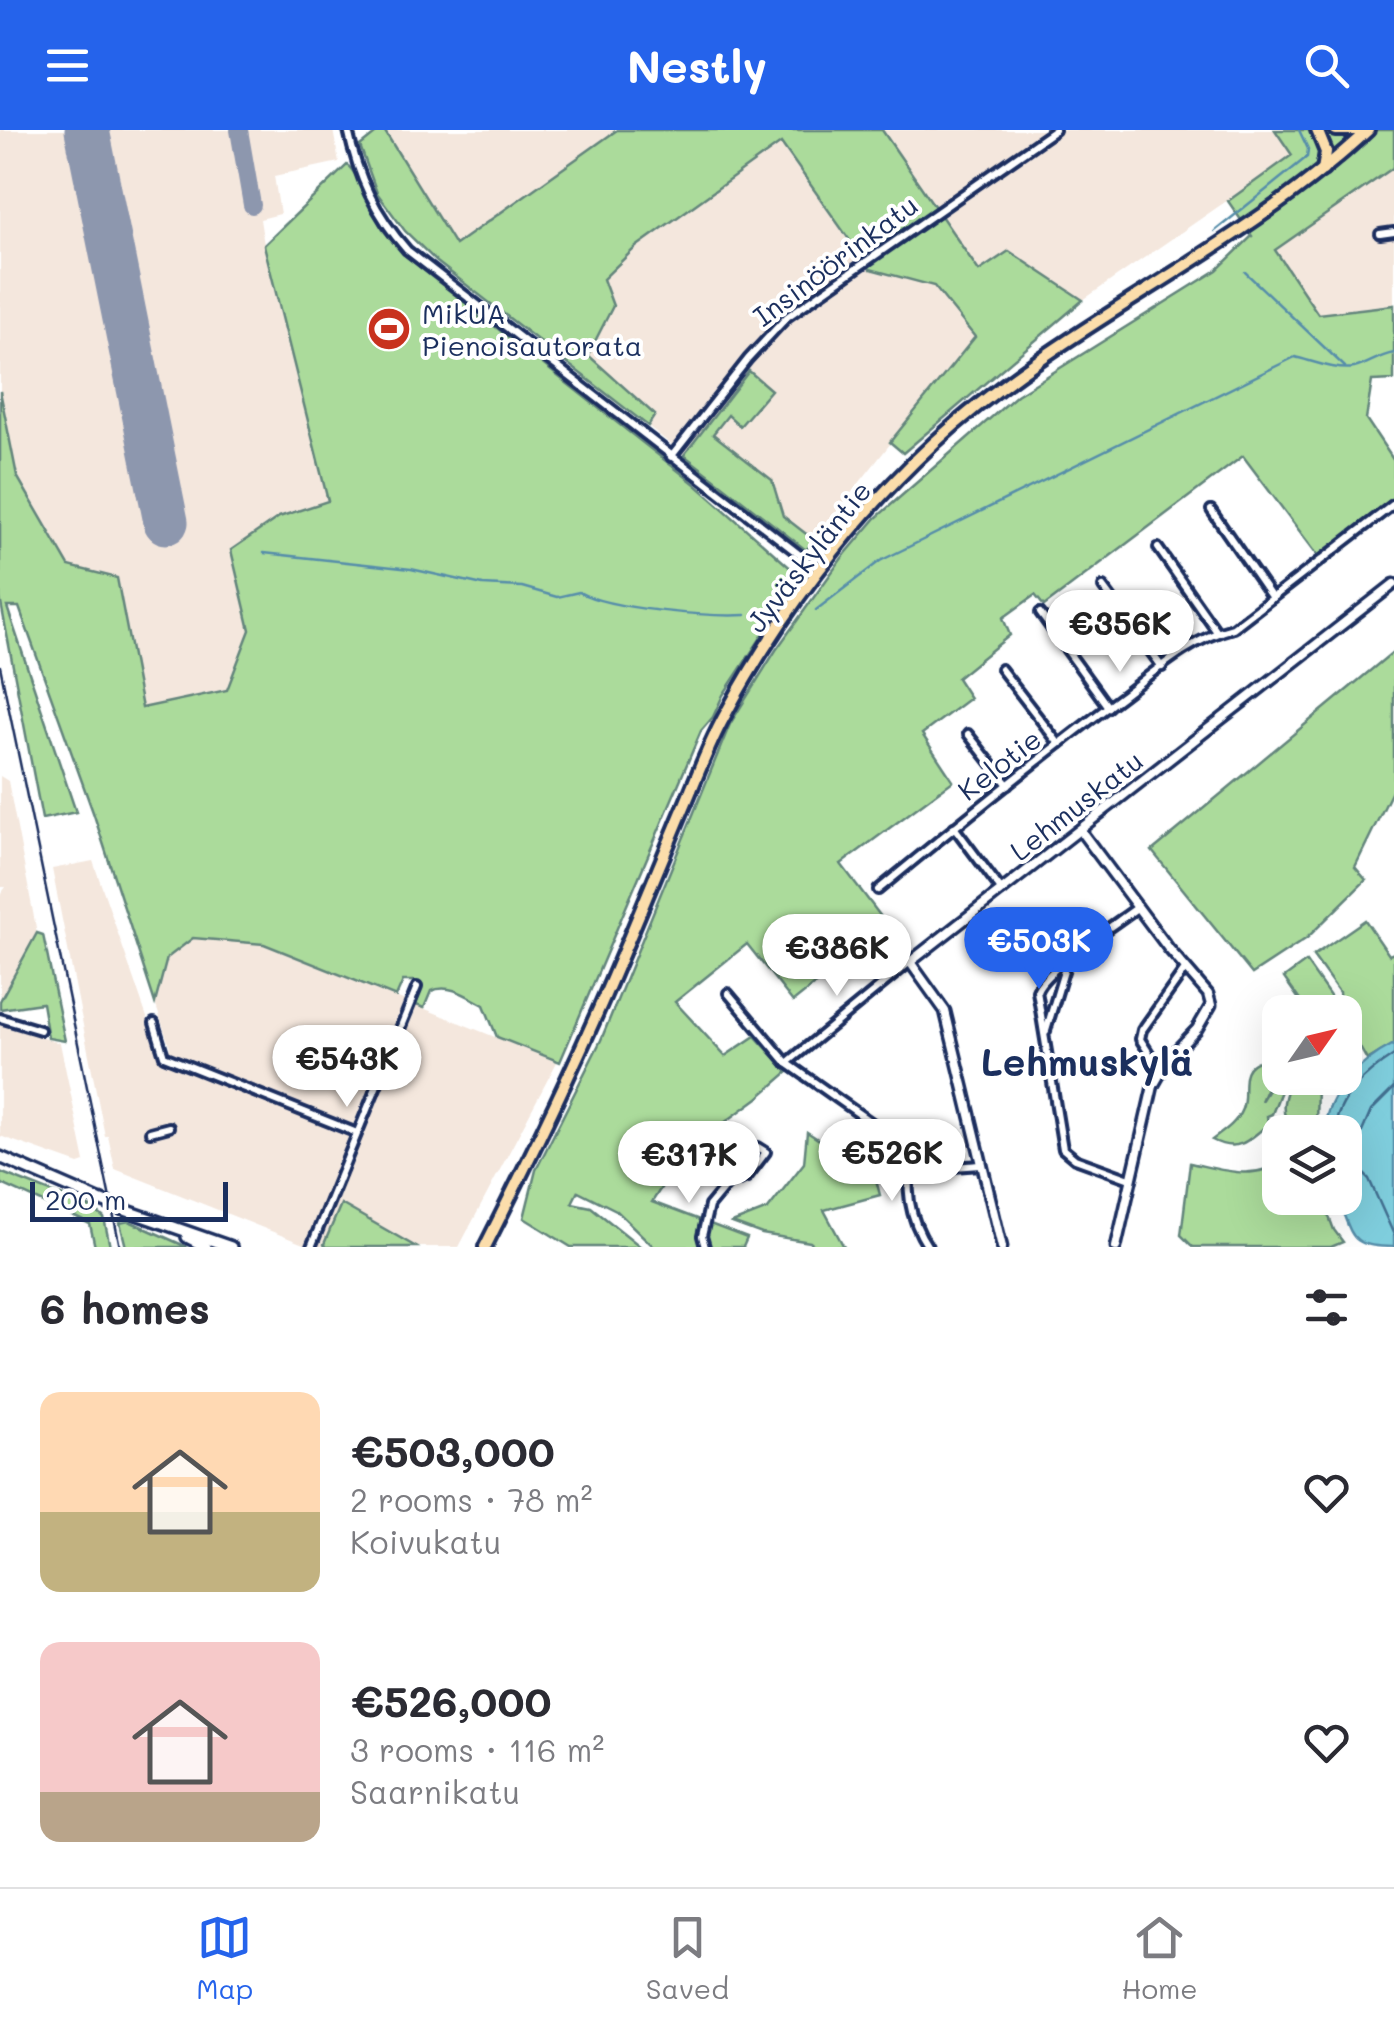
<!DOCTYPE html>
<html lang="en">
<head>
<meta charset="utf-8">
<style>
  :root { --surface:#fff; --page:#f7f7f7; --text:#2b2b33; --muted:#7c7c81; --line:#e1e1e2; --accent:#2563eb }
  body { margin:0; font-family:Mali,sans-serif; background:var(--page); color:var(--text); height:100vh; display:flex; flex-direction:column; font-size:38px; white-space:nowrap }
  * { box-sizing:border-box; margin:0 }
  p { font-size:32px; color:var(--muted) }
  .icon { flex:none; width:55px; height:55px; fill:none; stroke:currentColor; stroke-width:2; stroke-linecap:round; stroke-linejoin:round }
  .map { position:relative; height:1117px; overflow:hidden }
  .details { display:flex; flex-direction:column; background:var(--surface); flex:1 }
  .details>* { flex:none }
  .needle { width:65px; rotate:56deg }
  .tools { position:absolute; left:1262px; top:865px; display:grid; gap:20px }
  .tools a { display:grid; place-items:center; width:100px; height:100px; border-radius:20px; background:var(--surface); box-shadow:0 10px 40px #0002; font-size:50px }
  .scale { position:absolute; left:30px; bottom:25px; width:198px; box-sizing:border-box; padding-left:10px; border:5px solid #1b2f5e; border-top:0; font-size:28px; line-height:35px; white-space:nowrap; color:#1b2f5e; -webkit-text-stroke:8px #fff; paint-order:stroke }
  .price { position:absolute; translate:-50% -85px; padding:0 22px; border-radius:35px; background:#fff; color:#222; font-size:32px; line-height:65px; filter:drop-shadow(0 2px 5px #0008) }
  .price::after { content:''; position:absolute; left:50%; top:60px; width:30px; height:22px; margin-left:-15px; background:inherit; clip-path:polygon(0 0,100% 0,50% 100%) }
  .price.current { background:var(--accent); color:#fff }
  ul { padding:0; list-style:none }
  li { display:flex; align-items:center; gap:30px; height:250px; padding:0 40px }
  li span { display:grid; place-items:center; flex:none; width:280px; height:200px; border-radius:20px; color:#555 }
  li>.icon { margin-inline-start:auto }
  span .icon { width:120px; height:120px; fill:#fffc; stroke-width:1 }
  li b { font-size:42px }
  h2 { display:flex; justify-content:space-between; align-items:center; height:120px; padding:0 40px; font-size:42px }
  header { display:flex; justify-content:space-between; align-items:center; height:130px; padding:0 40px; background:var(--accent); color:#fff; font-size:45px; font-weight:800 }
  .menu { display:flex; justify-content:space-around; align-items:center; height:140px; border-top:2px solid var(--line); background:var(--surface); font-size:28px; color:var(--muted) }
  .menu a { display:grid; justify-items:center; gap:5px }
  .menu .current { color:var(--accent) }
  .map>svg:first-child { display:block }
  .built { fill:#f4e7dd }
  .green { fill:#abdb9b; stroke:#63857c; stroke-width:2.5 }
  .water { fill:#7fcedd; stroke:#578eaa; stroke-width:2.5 }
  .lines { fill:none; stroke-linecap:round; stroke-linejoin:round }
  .shore { stroke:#436f91; stroke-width:2.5 }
  .stream { stroke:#578eaa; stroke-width:2.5 }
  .taxiway { stroke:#8d97ae; stroke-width:18 }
  .runway { stroke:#8d97ae; stroke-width:45 }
  .minor-casing { stroke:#1b2f5e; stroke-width:14 }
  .tertiary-casing { stroke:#1b2f5e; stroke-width:15 }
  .secondary-casing { stroke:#1b2f5e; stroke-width:16 }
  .trunk-casing { stroke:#1b2f5e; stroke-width:18 }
  .minor { stroke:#fff; stroke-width:6 }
  .tertiary { stroke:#fff; stroke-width:8 }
  .secondary { stroke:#fff; stroke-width:9 }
  .trunk { stroke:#fbddab; stroke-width:10 }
  .rail { stroke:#1b2f5e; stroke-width:2.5 }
  .secondary-bridge-casing { stroke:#1b2f5e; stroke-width:16; stroke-linecap:butt }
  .secondary-bridge { stroke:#fff; stroke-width:9 }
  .labels { text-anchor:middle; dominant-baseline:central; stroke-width:8; stroke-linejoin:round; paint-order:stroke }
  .street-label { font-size:28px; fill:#1b2f5e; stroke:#fff }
  .poi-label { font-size:28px; fill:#1b2f5e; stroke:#fff; text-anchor:start }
  .district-label { font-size:38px; font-weight:bold; fill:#1b2f5e; stroke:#fff }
</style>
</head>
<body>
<header><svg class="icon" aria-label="menu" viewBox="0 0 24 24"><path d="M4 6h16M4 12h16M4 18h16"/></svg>Nestly<svg class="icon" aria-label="search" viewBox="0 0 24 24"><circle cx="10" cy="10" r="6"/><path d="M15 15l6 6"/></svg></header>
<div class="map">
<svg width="1394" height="1117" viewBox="0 0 1394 1117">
  <rect width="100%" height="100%" fill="#fff"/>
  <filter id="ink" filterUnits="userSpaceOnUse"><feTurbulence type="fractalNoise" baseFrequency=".01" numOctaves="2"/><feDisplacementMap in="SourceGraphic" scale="20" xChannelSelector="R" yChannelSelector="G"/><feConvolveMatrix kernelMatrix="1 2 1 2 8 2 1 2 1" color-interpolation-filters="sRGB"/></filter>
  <g filter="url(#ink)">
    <g class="built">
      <path d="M0 0H333L339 32 274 46 280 84 260 89 264 115 329 371 279 387 235 437 250 500 227 560 142 578 69 437 17 346 0 261Z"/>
      <path d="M384 0H617L454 116Z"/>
      <path d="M882 0H1275L1293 25 1083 170 1009 121 979 141Z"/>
      <path d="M781 13 870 139 934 156 975 207 814 410 782 386 772 350 713 304 728 285 739 295 749 241 684 325 648 296 655 285 588 225 613 176 602 149 636 117Z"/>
      <path d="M1394 37V175L1318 184 1274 120Z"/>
      <path d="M0 646 8 651 37 803 0 871V765L6 757H0Z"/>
      <path d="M93 731 163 934 170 917 155 873 167 828 193 808 264 814 557 932 459 1117H416L341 1074 322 1117H311L115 1039 108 1006H105L52 739Z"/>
      <path d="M0 895 60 913 85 1032 79 1034 0 1006Z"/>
    </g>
    <g class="green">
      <path d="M380 0H384L455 115 617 0H882L979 141 1009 121 1083 170 903 323 890 312 975 207 934 156 870 139 781 13 636 117 603 149 613 176 588 225 655 285 648 296 437 132 405 101 377 63 360 16Z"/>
      <path d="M1275 0H1394V37L1275 120 1318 184 1394 175V250L1372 251 1366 289 1394 331V367L1319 427 1243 326 1044 476 1035 465 1003 488 1010 505 957 548 970 568 922 604 953 651 841 734 888 796 793 872 747 814 675 872 725 926 755 906 788 942 758 968 683 1023 652 1072 747 1108 743 1117H654L616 1080 578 1061 572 1073 591 1077 641 1117H571L524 1088 536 1040 601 910 730 594 776 520 842 428 876 388 1017 265 1217 140 1252 106 1228 71 1292 25Z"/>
      <path d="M347 35C359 43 372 85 384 101 410 134 446 157 479 183L477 186 488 191 695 354 795 442 797 453 723 565 713 587 701 601 560 932 497 907 484 875C467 866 450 853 431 861L424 878 416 875 421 856 413 851H403L396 867 264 814 193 808 167 828 155 873 94 685 19 477H7L76 682 42 689 0 468V261L17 346 69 436 117 448 142 578 227 560 250 500 231 420 279 387 328 371 264 115Z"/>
      <path d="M749 241 771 260 740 296 728 285 713 304 772 350 783 386 814 410 806 420 684 325Z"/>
      <path d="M1394 521V657L1355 737 1366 750 1307 808 1252 844 1152 721Z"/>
      <path d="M1365 790 1389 825 1394 823V914L1367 930 1358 914 1345 911V882H1341L1339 862 1313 826Z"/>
      <path d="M37 803 43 805 65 911 48 908 42 873 0 879V871Z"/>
      <path d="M1306 832 1332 869 1308 882 1284 848Z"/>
      <path d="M1262 930 1275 939 1261 971 1276 947 1280 931V948H1286L1272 984 1267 986 1268 994C1249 1011 1237 1023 1212 1010 1224 1001 1236 994 1242 979 1249 962 1235 936 1262 930Z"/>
      <path d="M1296 948H1317L1316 1002H1292C1280 982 1282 972 1291 950Z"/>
      <path d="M807 1002 875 1046 880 1065 824 1080 844 1117H816L810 1112 762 1104 732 1093 768 1079 804 1033Z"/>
      <path d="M1280 1031V1068H1322L1334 1100 1343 1112 1331 1117H1193L1181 1105 1190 1033C1219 1039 1256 1052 1280 1031Z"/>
      <path d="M0 1042 94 1079 104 1088 110 1117H95L90 1094 4 1055 0 1052Z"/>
      <path d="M341 1074 416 1117H325L324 1114Z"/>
      <path d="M129 1091 187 1117H126L120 1093Z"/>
    </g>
    <path class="water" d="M1394 914V1117C1348 1117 1354 1107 1337 1068H1345V1002H1324C1326 963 1361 931 1394 914Z"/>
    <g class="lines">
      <g class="shore">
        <path d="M1394 958 1371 981 1350 1030 1369 1049 1394 1105"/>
        <path d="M1334 1002C1338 967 1366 943 1394 925"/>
      </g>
      <g class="stream">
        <path d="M1215 101 1307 27 1308 19 1299 0"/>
        <path d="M1245 142 1345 237"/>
        <path d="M264 423 411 439 483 455 522 457 557 467 579 462C608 479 710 487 746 485"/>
        <path d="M816 480 880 431 1295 227C1312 231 1336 241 1354 238 1368 235 1377 226 1394 223"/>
      </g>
      <path class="taxiway" d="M239 0 252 75"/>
      <path class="runway" d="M87 0 166 392"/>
      <g class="minor-casing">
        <g id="minor">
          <path d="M348 0C358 47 375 84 407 120L818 439"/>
          <path d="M1380 104 1394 102"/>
          <path d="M671 327 748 229 787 187 1055 0"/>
          <path d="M1211 380 1272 468"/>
          <path d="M1158 418 1217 502"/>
          <path d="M1103 457 1162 537"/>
          <path d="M1040 483 1108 577"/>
          <path d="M1001 539 1059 614"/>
          <path d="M968 604 1008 655"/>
          <path d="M954 697 1002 761"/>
          <path d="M878 760C958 694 1038 629 1121 567 1154 542 1192 508 1233 498L1394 374"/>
          <path d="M728 863 787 933 913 1022 953 1037 981 1035"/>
          <path d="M0 888 40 900"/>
          <path d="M154 893 164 926 357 1003"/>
          <path d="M1046 901 1067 831"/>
          <path d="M787 933 910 832"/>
          <path d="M1161 942 1140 909 1142 900 1186 838"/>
          <path d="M150 1002 169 997"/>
          <path d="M913 1022C904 1056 908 1087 928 1117"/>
          <path d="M1130 1049 1075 1029 1063 1019 1037 861C1044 840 1117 793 1138 777"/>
          <path d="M311 1117 417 857"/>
          <path d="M705 1117 702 1106 709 1076 758 1017 766 1022 747 1047 732 1052"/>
        </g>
      </g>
      <g class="tertiary-casing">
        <g id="tertiary">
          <path d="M1080 700 1169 819 1208 864 1211 875 1197 899 1169 928 1153 956 1116 1117"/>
          <path d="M1002 1117 945 881 910 832 1394 454"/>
        </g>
      </g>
      <g class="secondary-casing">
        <g id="secondary">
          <path d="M0 1027 99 1070"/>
          <path d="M122 1079 231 1117"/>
          <path d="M187 1107 206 1117"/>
        </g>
      </g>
      <g class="trunk-casing">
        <g id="trunk">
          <path d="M1317 0 1326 22 1323 40"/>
          <path d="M1336 0H1356"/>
          <path d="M485 1117C527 1034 568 950 605 865 631 805 656 744 681 684 695 652 707 618 724 587 778 486 850 391 934 313 1066 191 1238 123 1368 0"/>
        </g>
      </g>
      <use href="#minor" class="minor"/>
      <use href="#tertiary" class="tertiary"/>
      <use href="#secondary" class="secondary"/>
      <use href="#trunk" class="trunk"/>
      <path class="rail" d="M0 536 120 1117"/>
      <g class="secondary-bridge-casing">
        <path id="secondary-bridge" d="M99 1070 122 1079"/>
      </g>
      <use href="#secondary-bridge" class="secondary-bridge"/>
    </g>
  </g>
  <defs>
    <g id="stadium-disc" transform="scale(2.25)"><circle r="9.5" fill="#c8321e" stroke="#fff"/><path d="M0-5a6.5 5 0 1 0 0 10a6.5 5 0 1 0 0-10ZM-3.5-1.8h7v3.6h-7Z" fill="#fff"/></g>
  </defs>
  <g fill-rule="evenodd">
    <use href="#stadium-disc" x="389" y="199"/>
  </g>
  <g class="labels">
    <g class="street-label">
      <text transform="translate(835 130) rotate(-37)">Insinöörinkatu</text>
      <text transform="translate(808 426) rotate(-52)">Jyväskyläntie</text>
      <text transform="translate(999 634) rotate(-38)">Kelotie</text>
      <text transform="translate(1076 675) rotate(-38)">Lehmuskatu</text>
    </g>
    <g class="poi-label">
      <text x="422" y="183">MikUA<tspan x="422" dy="32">Pienoisautorata</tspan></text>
    </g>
    <g class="district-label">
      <text x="1087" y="931">Lehmuskylä</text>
    </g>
  </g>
</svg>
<div class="tools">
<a><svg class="needle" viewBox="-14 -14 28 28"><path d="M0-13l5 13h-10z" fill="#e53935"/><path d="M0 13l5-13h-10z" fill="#7c7c81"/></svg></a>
<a><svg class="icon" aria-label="layers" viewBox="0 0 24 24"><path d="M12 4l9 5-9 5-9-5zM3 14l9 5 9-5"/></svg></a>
</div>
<div class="scale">200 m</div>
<b class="price" style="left:1120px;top:545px">€356K</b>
<b class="price current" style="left:1039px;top:862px">€503K</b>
<b class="price" style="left:837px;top:869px">€386K</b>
<b class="price" style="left:347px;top:980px">€543K</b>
<b class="price" style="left:892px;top:1074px">€526K</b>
<b class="price" style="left:689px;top:1076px">€317K</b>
</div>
<section class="details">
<h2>6 homes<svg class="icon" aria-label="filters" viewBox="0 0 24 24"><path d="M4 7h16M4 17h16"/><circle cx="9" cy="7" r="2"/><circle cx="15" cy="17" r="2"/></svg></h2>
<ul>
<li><span style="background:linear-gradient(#ffd9b3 60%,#c2b280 0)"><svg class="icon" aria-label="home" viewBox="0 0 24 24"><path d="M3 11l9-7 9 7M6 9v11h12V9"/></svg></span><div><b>€503,000</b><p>2 rooms · 78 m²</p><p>Koivukatu</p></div><svg class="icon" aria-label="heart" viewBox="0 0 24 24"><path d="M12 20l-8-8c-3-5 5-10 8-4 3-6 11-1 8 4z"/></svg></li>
<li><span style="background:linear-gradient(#f6c9c9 75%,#b9a48a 0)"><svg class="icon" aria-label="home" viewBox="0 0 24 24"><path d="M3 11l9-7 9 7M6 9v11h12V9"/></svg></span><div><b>€526,000</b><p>3 rooms · 116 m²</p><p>Saarnikatu</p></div><svg class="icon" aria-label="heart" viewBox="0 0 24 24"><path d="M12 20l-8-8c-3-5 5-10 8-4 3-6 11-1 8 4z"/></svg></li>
</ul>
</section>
<nav class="menu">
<a class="current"><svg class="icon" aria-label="map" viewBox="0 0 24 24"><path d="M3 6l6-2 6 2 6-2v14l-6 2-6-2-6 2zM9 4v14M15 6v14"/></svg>Map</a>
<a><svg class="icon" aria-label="saved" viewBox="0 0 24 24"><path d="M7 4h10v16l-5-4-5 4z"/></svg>Saved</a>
<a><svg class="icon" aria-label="home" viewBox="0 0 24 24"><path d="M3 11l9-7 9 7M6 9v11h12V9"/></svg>Home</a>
</nav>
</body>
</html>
